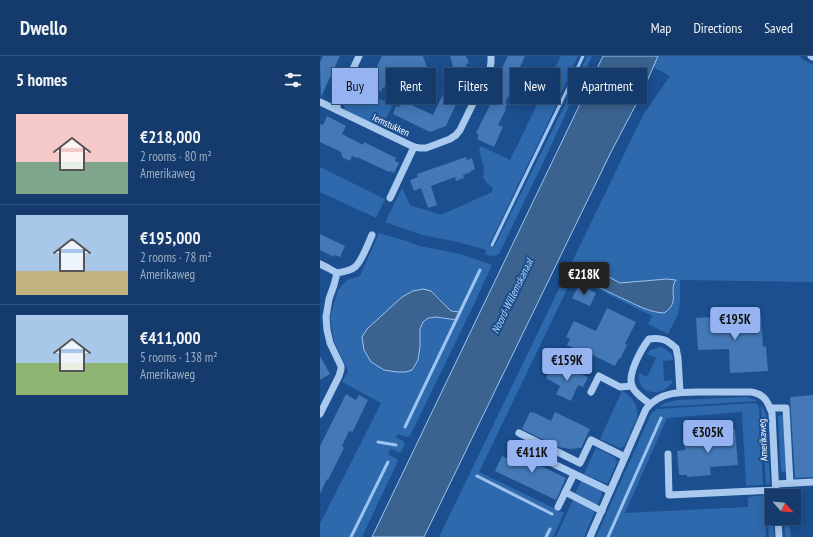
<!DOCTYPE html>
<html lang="en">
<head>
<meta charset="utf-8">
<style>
  :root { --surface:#143b6b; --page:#1d4271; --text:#f1f3f6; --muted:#9dadc1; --line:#33557e; --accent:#95b2f1 }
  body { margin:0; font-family:"PT Sans Narrow",sans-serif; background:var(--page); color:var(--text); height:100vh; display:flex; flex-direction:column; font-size:15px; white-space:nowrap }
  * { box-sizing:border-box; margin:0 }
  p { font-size:13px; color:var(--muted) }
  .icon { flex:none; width:22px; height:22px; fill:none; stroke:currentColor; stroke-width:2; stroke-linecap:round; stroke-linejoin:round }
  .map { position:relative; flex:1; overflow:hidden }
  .panel { display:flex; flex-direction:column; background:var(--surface); width:320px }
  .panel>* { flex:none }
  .top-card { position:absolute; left:12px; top:12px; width:380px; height:36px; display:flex; gap:8px }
  .needle { width:26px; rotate:117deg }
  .controls { position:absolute; left:445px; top:433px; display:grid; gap:8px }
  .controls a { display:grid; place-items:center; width:36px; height:36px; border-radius:0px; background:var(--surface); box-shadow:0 2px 10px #0003,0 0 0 1px var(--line); font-size:20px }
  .price { position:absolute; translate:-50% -34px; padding:0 9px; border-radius:4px; background:var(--accent); color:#111; font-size:13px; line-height:26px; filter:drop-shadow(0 1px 2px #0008) }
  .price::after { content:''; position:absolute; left:50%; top:24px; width:12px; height:9px; margin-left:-6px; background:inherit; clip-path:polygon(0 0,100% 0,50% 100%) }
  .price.selected { background:#222; color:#fff }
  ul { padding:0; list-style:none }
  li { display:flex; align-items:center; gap:12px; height:100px; padding:0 16px }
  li+li { border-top:1px solid var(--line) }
  li span { display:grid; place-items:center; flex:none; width:112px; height:80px; border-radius:0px; color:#555 }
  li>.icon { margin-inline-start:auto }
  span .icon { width:48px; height:48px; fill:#fffc; stroke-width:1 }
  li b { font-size:17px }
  h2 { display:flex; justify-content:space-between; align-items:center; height:48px; padding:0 16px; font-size:17px }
  .tag { padding:0 14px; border-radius:0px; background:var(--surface); box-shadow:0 2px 10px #0003,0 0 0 1px var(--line); font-size:14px; line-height:36px }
  .tag.selected { background:var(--accent); color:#111 }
  header { display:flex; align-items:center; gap:24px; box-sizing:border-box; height:56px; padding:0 20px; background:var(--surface); border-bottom:1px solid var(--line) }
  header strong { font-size:19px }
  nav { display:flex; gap:22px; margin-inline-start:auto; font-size:14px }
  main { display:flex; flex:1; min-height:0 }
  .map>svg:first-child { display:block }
  .green { fill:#2e69ad; fill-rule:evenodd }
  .water { fill:#3c6290; stroke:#9cc4f0 }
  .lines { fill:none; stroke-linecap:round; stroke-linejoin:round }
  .stream { stroke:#9cc4f0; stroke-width:3 }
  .building { fill:#4478b7 }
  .minor { stroke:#a9c9ee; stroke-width:7 }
  .labels { text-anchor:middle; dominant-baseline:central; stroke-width:4; stroke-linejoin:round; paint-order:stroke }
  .street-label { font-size:10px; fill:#fff; stroke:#1b4f8f }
  .water-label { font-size:11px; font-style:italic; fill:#b5d3f5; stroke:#1b4f8f }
</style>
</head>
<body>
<header>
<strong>Dwello</strong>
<nav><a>Map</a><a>Directions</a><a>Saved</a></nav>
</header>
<main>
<section class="panel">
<h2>5 homes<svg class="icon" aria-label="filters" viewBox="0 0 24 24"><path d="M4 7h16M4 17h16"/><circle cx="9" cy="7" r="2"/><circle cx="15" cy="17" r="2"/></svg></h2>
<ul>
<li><span style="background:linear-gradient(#f6c9c9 60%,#7fa58c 0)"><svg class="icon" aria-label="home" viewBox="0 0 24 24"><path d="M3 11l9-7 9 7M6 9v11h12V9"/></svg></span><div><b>€218,000</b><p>2 rooms · 80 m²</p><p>Amerikaweg</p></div></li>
<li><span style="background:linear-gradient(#a9c7e8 70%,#c2b280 0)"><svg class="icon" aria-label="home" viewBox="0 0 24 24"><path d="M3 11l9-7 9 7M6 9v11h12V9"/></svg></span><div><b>€195,000</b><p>2 rooms · 78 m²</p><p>Amerikaweg</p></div></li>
<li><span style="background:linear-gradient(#a9c7e8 60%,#8fb573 0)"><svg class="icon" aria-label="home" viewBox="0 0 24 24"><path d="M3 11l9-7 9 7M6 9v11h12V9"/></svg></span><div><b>€411,000</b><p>5 rooms · 138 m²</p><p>Amerikaweg</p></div></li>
</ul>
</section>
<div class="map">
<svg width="493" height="481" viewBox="0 0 493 481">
  <rect width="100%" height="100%" fill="#1b4f8f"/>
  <g class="green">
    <path d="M241 0H258L227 69 172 183 169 189 173 191H174L245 49 267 0H272L229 94 179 198C174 201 170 200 165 198L166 194 138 186 102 179 65 166 82 132 90 149 121 159 172 136 173 132 167 127 163 122 164 112 159 93 161 90 190 104Z"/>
    <path d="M338 0H480L483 4 493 9V226L360 224V248L358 258 348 278 328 268 332 260 253 221 159 416 244 457 233 481H119L323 59 350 20 333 11ZM255 218 295 224 300 227 347 223 355 224 353 228V241L344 257 328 254 291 238Z"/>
    <path d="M38 32 73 49 61 72 25 54 23 47 26 40 34 43Z"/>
    <path d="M0 111 65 143 56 162 0 136Z"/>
    <path d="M59 177 83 184 100 190 140 198 172 209 155 246 90 380 86 381 78 378 76 382 83 385 85 388 81 396H78L71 393 68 398 77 403 78 405 77 407 42 481H0V468L61 347 22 326 28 315 14 285 10 261 18 234 27 224 40 220ZM103 233C105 234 108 234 110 235 118 238 132 256 137 264L116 261 108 262 103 266 100 273V291L98 304 92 314Z"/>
    <path d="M340 291 344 292 352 298 353 304 343 305 344 325 353 324C345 343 315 339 319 317L327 321 336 302 327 298 330 294Z"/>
    <path d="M302 335C312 340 319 350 317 362L304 391 300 392 280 383Z"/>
    <path d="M427 341 438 345 339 351 345 347 357 344Z"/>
    <path d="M436 347 439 350 443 429 426 430 422 356 347 362 305 457 428 451V441L444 439 446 481H276L330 360 333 356 337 353Z"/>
    <path d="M441 349 445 356 447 362 450 428 446 429Z"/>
    <path d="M461 359 463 360 466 415 463 416 461 415 458 360Z"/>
    <path d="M276 392 294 401 297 406 288 427H285L264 418Z"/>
    <path d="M261 425 281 434C284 438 280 443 278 448H276L255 437Z"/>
    <path d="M446 440 450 441 452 444V462H453L454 481H449Z"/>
    <path d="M253 444 275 455 264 481H236Z"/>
    <path d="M464 462H469L471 481H465Z"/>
  </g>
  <g class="water">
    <path d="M283 0H338L322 37 291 96 104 481H52Z"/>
    <path d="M261 206 300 227 347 223 356 224C348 235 361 246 344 257 330 256 320 251 308 245 290 237 272 228 255 218Z"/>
    <path d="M103 233 111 235 131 255 140 256 137 264 116 261 108 262 103 266 100 273V291L98 304 92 314 86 316H77L64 314 51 306 44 294 42 281 47 273 82 241 93 235Z"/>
  </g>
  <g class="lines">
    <g class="stream">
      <path d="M172 189 248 32 263 0"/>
      <path d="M85 371 160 214"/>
      <path d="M58 386 76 389"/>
      <path d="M157 420 232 458"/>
      <path d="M31 481 68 406"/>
      <path d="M226 481 230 473"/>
      <path d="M288 481 341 362"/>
    </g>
  </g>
  <g class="building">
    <path d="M3 0H20L1 41 0 6Z"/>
    <path d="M62 0H103L111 23 103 40 94 16 89 28 70 19 64 32 63 31 61 36 50 31 52 26 50 25Z"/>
    <path d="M130 0H146L149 7 146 8 147 13 135 17Z"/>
    <path d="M188 0H205L190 33 191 35 185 47 187 48 185 52 186 53 178 69 183 71 174 91 157 83 159 79 156 77 176 37 174 36 176 32 173 30Z"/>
    <path d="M132 22 143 27 141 32 143 33 126 70 110 76 73 58 76 50 79 51 83 45 113 59 129 26H130Z"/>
    <path d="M7 60 26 70 22 78 43 89 44 86 76 102 75 105 79 107 74 117 70 115 69 116 37 101V102L32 100 30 105 22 101 21 96 0 86V68L3 69Z"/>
    <path d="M146 101 147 104 152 102 155 113 151 115V116L143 119 144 122 136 125 135 121 111 130 117 149 108 152 101 132 94 135 90 124 98 121 97 118Z"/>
    <path d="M0 178 25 190 20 201 15 199 14 201 0 194Z"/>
    <path d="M259 229 276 237 270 250 252 242Z"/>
    <path d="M287 252 316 266 305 288 307 289 300 303 299 302 295 310 266 296V298L247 289 250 283 246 281 254 265 276 275Z"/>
    <path d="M441 258 443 291 446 290 448 315 410 317 409 293 378 294 376 262Z"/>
    <path d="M0 300 10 318 0 324Z"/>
    <path d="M232 310 247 317 249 312 268 321 263 331 258 329 251 345 236 338 240 330 226 322Z"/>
    <path d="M26 338 36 344 39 339 48 344 33 375 32 376 29 375 22 390 24 392 8 424 7 423 0 438V390Z"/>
    <path d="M493 339V421L475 422 470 341Z"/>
    <path d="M210 356 212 357 213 356 231 365 235 356 270 373 261 392 250 393 238 391 202 373Z"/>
    <path d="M415 373 418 409 390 411 391 419 367 421V419H359L357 395 365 394 364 385 392 383 391 375Z"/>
    <path d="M206 386 214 390 207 403 246 422 236 444 175 415 182 400 196 406Z"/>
  </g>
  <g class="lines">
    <g class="minor">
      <path d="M39 0 19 43 17 49V54L94 91 70 142"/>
      <path d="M491 0 493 1"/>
      <path d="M0 46 17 54"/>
      <path d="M94 91 100 92H106L117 88 130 83 136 79 140 74 170 13 171 6V0"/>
      <path d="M0 208 8 212 17 217C23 216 30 215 35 211 42 205 48 188 52 179"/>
      <path d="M271 336 279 320 300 331 312 330"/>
      <path d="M330 348C324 343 315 338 312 330 307 318 322 292 329 283 342 281 347 284 356 292L358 302 360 336"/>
      <path d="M450 352H466L470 427"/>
      <path d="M0 358 19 320 21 313V310L10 287 7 274 6 261 9 243 14 229 17 217"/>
      <path d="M199 377 260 407 271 384 305 401"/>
      <path d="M348 398 349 439 456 434"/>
      <path d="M215 399 290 435"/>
      <path d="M456 428 493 426"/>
      <path d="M245 436 282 455"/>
      <path d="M238 451 254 418"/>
      <path d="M458 462 459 481"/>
      <path d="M270 481 326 353C341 333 369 336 390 336 404 336 417 336 431 336 444 338 447 344 452 357L456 440"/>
    </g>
  </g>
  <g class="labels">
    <g class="street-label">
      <text transform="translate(71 69) rotate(25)">Iemstukken</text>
      <text transform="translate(443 384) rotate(-93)">Amerikaweg</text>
    </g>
    <g class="water-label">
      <text transform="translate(192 240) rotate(-64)">Noord-Willemskanaal</text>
    </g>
  </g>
</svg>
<div class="controls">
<a><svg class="needle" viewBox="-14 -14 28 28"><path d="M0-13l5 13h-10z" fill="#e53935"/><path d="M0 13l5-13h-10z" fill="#9dadc1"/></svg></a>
</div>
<b class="price selected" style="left:264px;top:240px">€218K</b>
<b class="price" style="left:415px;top:285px">€195K</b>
<b class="price" style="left:247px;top:326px">€159K</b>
<b class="price" style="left:388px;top:398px">€305K</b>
<b class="price" style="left:212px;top:418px">€411K</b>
<div class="top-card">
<a class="tag selected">Buy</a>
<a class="tag">Rent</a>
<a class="tag">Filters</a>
<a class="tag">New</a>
<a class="tag">Apartment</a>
</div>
</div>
</main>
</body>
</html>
